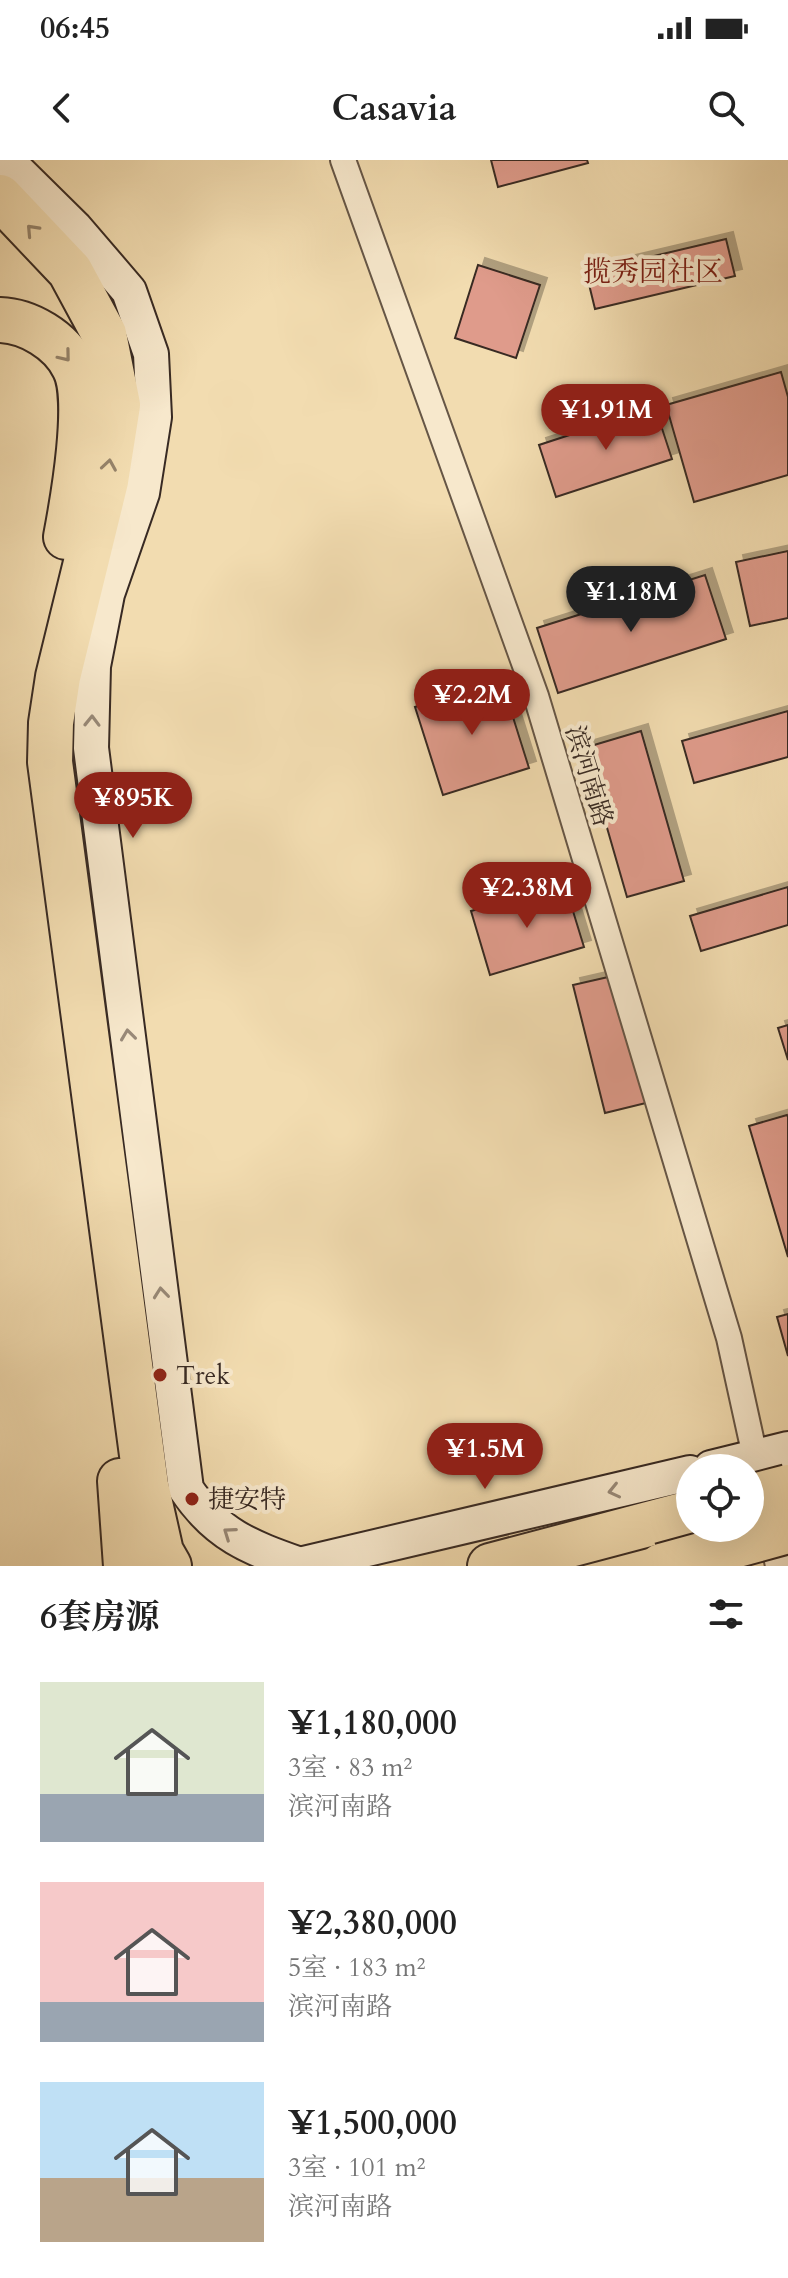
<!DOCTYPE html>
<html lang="zh">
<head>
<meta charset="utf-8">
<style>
  :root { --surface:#fff; --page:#f2f2f2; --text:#222; --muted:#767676; --accent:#8f2418 }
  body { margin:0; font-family:Cardo,"Noto Serif SC",serif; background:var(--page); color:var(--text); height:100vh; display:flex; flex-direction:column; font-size:30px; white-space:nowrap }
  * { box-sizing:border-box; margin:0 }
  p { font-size:26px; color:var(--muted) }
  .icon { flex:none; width:44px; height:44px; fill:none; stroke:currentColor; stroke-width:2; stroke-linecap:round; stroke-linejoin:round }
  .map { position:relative; height:1406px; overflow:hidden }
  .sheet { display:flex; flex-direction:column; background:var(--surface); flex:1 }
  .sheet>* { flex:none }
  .buttons { position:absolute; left:676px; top:1294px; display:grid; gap:16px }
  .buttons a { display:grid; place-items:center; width:88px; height:88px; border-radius:50%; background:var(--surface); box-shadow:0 8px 32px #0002; font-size:40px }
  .price { position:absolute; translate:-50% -68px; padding:0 18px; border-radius:28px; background:var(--accent); color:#fff; font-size:26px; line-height:52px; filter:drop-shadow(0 2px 4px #0008) }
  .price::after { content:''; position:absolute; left:50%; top:48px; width:24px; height:18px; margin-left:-12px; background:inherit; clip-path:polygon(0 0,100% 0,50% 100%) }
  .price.selected { background:#222; color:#fff }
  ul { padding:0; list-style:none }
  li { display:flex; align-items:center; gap:24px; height:200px; padding:0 40px }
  li span { display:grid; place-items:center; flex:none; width:224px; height:160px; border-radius:0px; color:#555 }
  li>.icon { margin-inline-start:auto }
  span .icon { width:96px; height:96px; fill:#fffc; stroke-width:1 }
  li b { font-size:34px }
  h2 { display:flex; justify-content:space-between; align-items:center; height:96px; padding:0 40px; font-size:34px }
  .status { display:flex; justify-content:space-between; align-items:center; height:56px; padding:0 40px; background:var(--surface); direction:ltr }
  .status svg { height:22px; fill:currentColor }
  header { display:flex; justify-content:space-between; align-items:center; height:104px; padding:0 40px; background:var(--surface); font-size:36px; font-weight:700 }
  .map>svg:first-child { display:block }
  .building { fill:#df9b8b; stroke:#382a23; stroke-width:2; filter:url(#shadow) }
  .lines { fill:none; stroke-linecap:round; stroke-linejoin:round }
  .street-casing { stroke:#665646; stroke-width:28 }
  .secondary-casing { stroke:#382a23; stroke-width:38 }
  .highway-casing { stroke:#382a23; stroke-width:48 }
  .street { stroke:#f7e8cc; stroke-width:24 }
  .secondary { stroke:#f7e8cc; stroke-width:34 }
  .highway { stroke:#f2dcb0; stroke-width:44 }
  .highway-bridge-casing { stroke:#382a23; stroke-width:48; stroke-linecap:butt }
  .highway-bridge { stroke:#f2dcb0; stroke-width:44 }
  .oneway { stroke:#95836a }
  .oneway2 { stroke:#988978 }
  .poi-dot { fill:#8f2418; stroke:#f7e8cc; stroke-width:3 }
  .labels { text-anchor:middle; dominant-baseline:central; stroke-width:8; stroke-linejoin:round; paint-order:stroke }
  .street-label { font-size:26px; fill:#382a23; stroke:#f7e8cc }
  .poi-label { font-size:26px; fill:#382a23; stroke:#f7e8cc; text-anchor:start }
  .neighbourhood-label { font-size:28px; fill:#7a1f14; stroke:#f7e8cc }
</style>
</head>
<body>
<div class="status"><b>06:45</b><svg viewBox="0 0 49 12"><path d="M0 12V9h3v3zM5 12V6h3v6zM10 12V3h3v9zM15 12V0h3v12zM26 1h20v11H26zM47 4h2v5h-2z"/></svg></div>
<header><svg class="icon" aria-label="back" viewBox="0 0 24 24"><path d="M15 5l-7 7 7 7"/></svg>Casavia<svg class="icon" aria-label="search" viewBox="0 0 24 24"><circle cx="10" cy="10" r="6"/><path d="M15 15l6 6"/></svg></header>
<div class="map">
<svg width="788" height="1406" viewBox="0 0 788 1406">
  <defs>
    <filter id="shadow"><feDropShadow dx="7" dy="-7" stdDeviation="0" flood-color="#0004"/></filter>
  </defs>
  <rect width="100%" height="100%" fill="#f2dcb0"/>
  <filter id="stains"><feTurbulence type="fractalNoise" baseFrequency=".0025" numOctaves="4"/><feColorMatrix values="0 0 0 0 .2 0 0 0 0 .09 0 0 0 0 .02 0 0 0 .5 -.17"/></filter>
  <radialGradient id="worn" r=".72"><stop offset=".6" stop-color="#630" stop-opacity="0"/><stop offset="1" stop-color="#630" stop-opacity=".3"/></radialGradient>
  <g class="building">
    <path d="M491 0H587L588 3 498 27Z"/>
    <path d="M726 79 735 116 595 149 586 112Z"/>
    <path d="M478 105 540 125 516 198 455 178Z"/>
    <path d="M781 212 788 237V315L694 342 666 245Z"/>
    <path d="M655 247 672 299 556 337 539 285Z"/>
    <path d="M788 391V458L750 466 736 402Z"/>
    <path d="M705 415 726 479 558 533 537 468Z"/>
    <path d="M501 519 529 608 443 635 415 547Z"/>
    <path d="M788 551V597L694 623 682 581Z"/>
    <path d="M641 571 684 721 627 737 584 588Z"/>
    <path d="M565 725 584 787 490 815 471 751Z"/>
    <path d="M788 727V765L701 791 690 756Z"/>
    <path d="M617 815 650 942 605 953 573 825Z"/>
    <path d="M788 865V900L778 868Z"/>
    <path d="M787 955 788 957V1097L749 966Z"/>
    <path d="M788 1154V1196L777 1157Z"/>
  </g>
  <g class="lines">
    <g class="street-casing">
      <g id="street">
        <path d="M343 0 536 536 729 1178 758 1310"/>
        <path d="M770 1365 778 1406"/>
      </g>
    </g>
    <g class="secondary-casing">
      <g id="secondary">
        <path d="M6 0 75 68 129 131 151 194 154 257 142 333 107 434 93 506 91 588 186 1329C217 1375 249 1387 300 1405"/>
        <path d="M711 1308 788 1289"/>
        <path d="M295 1406 690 1313"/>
      </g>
    </g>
    <g class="highway-casing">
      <g id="highway">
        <path d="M0 37 70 111 104 174 118 245 106 321 58 517 51 563 50 602 146 1325 161 1392 169 1406"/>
        <path d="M0 160C28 161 61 180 74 207 91 239 73 340 66 377"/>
        <path d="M120 1321 126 1406"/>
        <path d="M490 1406 690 1353"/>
      </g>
    </g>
    <use href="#street" class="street"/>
    <use href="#secondary" class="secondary"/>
    <use href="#highway" class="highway"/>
    <g class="highway-bridge-casing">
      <g id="highway-bridge">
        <path d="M750 1337 788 1327"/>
        <path d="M661 1406 788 1371"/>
      </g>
    </g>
    <use href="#highway-bridge" class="highway-bridge"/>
  </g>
  <defs><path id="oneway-chevron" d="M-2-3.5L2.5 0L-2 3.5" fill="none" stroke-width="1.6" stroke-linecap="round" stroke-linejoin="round" transform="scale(2)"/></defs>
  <g class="oneway">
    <use href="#oneway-chevron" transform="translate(32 70) rotate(-133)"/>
    <use href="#oneway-chevron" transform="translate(65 196) rotate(51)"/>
    <use href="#oneway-chevron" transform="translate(109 305) rotate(-81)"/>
  </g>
  <g class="oneway2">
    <use href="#oneway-chevron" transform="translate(92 561) rotate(-89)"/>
    <use href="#oneway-chevron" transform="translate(128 875) rotate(-97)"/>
    <use href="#oneway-chevron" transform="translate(161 1133) rotate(-96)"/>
    <use href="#oneway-chevron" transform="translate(614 1331) rotate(167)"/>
    <use href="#oneway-chevron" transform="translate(229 1373) rotate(-145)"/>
  </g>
  <g class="poi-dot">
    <circle cx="160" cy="1215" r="8"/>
    <circle cx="192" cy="1339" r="8"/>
  </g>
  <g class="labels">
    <g class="street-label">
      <text transform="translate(589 616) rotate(73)">滨河南路</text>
    </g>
    <g class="poi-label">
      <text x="176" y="1215">Trek</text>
      <text x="208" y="1339">捷安特</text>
    </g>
    <g class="neighbourhood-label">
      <text x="653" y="112">揽秀园社区</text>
    </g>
  </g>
  <rect width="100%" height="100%" filter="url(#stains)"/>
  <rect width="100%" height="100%" fill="url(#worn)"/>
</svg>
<div class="buttons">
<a><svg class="icon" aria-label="locate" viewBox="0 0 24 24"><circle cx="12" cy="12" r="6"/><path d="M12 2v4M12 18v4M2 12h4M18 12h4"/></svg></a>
</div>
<b class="price" style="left:606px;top:292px">¥1.91M</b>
<b class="price selected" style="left:631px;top:474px">¥1.18M</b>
<b class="price" style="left:472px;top:577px">¥2.2M</b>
<b class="price" style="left:133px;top:680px">¥895K</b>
<b class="price" style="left:527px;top:770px">¥2.38M</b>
<b class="price" style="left:485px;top:1331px">¥1.5M</b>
</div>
<section class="sheet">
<h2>6套房源<svg class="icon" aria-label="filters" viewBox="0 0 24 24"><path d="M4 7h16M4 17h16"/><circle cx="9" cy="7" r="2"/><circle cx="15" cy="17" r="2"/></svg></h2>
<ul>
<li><span style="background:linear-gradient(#dfe7d0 70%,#9aa5b1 0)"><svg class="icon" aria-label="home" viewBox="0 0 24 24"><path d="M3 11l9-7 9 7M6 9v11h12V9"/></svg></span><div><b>¥1,180,000</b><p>3室 · 83 m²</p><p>滨河南路</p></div></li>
<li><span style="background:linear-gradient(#f6c9c9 75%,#9aa5b1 0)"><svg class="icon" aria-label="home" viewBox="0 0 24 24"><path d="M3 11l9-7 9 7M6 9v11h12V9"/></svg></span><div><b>¥2,380,000</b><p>5室 · 183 m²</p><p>滨河南路</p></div></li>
<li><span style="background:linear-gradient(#bfe0f5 60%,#b9a48a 0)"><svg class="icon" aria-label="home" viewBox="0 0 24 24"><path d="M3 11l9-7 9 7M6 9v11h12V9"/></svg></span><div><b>¥1,500,000</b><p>3室 · 101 m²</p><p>滨河南路</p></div></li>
</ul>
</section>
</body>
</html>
